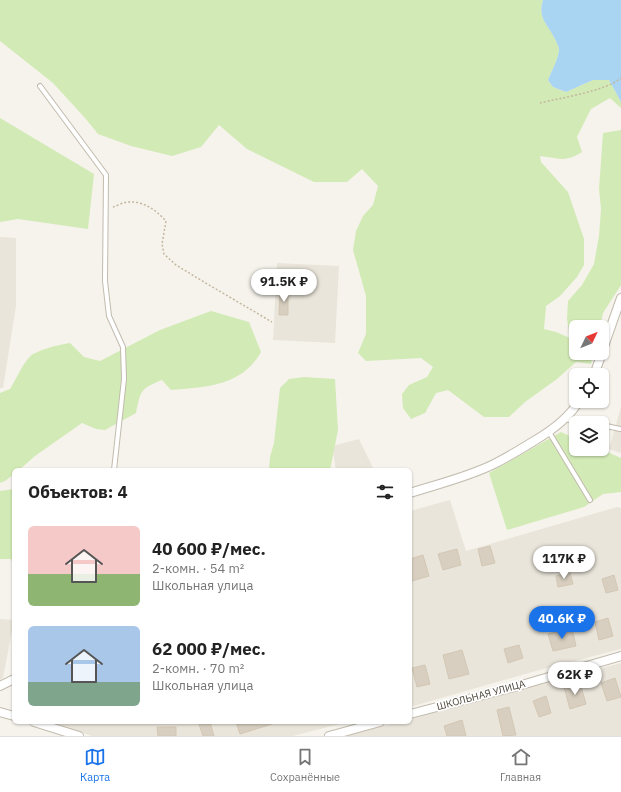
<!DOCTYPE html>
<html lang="ru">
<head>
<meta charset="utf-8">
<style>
  :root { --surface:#fff; --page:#f2f2f2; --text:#222; --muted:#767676; --line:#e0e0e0; --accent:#1a73e8 }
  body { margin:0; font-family:"IBM Plex Sans",sans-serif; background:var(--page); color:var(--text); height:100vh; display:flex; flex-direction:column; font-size:15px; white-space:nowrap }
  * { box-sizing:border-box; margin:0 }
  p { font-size:13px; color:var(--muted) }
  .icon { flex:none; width:22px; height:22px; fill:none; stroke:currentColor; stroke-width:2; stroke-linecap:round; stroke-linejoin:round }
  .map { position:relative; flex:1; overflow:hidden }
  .sheet { position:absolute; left:12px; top:468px; width:400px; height:256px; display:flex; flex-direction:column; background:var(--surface); border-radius:6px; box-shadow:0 1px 3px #0004 }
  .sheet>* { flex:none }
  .needle { width:26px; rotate:47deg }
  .fabs { position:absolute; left:569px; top:320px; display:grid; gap:8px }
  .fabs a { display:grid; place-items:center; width:40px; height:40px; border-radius:6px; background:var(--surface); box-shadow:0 1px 3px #0004; font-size:20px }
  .price { position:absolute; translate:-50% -34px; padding:0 9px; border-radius:14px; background:#fff; color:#222; font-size:13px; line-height:26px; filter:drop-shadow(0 1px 2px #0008) }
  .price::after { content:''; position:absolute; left:50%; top:24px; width:12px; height:9px; margin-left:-6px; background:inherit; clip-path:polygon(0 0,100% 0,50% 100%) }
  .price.active { background:var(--accent); color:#fff }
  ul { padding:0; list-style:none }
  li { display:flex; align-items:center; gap:12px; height:100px; padding:0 16px }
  li span { display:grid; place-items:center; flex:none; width:112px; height:80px; border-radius:6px; color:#555 }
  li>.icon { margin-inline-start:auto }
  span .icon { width:48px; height:48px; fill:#fffc; stroke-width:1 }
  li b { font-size:17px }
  h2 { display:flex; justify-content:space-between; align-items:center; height:48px; padding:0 16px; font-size:17px }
  .menu { display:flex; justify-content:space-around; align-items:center; height:56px; border-top:1px solid var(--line); background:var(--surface); font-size:11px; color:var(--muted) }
  .menu a { display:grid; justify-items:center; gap:2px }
  .menu .active { color:var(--accent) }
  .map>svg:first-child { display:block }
  .residential { fill:#eae5da }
  .green { fill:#d2eab5 }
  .water { fill:#a9d4f2 }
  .building { fill:#d8cfc1; stroke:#d3c7b4 }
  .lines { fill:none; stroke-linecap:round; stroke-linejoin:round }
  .lane-casing { stroke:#c2bbae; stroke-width:6 }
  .street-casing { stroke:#c2bbae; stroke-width:10 }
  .path { stroke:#c4b79f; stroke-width:1.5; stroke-dasharray:2 2; stroke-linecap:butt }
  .lane { stroke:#fff; stroke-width:4 }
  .street { stroke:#fff; stroke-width:8 }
  .labels { text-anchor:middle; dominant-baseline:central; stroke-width:3.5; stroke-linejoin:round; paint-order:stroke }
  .street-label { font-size:10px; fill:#4b4439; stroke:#fff }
</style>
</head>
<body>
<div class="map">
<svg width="621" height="736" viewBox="0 0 621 736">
  <rect width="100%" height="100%" fill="#f6f3ec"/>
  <g class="residential">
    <path d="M0 237 16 238V306L3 388H0Z"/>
    <path d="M277 263 339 266 335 343 273 340Z"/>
    <path d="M621 407V453L609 449Z"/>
    <path d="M359 439 374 470H336L332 446Z"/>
    <path d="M450 500 466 551 617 507 621 508V649L532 672 410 707V511Z"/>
    <path d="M0 619 14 620 3 678 0 680Z"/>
    <path d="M621 663V736H345L399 722H410V719Z"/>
    <path d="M52 722H347L293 736H92L52 723Z"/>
  </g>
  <g class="green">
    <path d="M0 0H543C537 19 549 25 556 41 557 43 559 47 559 50 558 60 552 70 548 80L553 87 566 92 593 80H609L621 102V108L610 98 591 109 577 137 582 152C565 163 558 158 540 156L541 162 568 192 584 239V265L577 277 560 296 546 306 544 329 556 332 570 338 567 319 568 301 582 285 594 264 599 236 601 209 599 189 603 133 621 130V285L603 313 600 327H576V353H593L591 364 576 362 557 379 525 402 509 417H484L448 390 436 393 425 413 411 419 403 408 402 394 409 385 427 377 433 367 421 358 366 361 358 353 366 334V296L353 250 356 231 363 216 373 205 378 186 362 169 347 182H314L247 149 219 125 201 147 172 156 131 146 98 134 85 118 53 83 0 41Z"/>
    <path d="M0 118 94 174 88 229 18 219 0 222Z"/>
    <path d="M211 311 249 322 261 352C242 386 206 387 171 390L162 380C140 389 141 390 136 413L105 430 96 429 82 423 35 456 19 470H14V474L5 481 0 483V393L10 389C16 380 24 360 33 354 45 348 58 345 70 343L84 357 100 361 160 330Z"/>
    <path d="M304 377 335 379 338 430 330 470H269L270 457 274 443 280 388 289 379Z"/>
    <path d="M561 432 576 439V449H600L621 458V492L603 494 584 507 507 530 489 473Z"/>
    <path d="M14 489V568L11 559H0V491Z"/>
  </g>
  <path class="water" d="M543 0H621V102L609 80H593L566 92 553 87 548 80C552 70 558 60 559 50 559 47 557 44 556 41 549 25 537 19 543 0Z"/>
  <g class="building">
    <path d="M280 290H288V315H279Z"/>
    <path d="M490 546 495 563 482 566 478 549Z"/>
    <path d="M457 549 461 565 443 570 438 554Z"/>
    <path d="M423 555 429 576 412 581 410 575V559Z"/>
    <path d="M570 573 573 584 558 587 556 576Z"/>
    <path d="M614 575 618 590 606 593 602 579Z"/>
    <path d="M608 618 613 636 599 640 595 622Z"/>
    <path d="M572 628 576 646 553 651 548 634Z"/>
    <path d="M519 645 523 658 508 663 504 649Z"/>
    <path d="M462 650 469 674 449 679 443 655Z"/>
    <path d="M425 665 430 684 417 687 412 668Z"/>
    <path d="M615 678 621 697 607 701 601 683Z"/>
    <path d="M580 683 586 704 570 709 564 687Z"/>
    <path d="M546 696 551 713 539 717 533 701Z"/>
    <path d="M509 707 516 735 503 736 497 710Z"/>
    <path d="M462 720 466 736H447L444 726Z"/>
    <path d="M205 722H210L214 736H203L199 724Z"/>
    <path d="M236 722H272V724L240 734Z"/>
    <path d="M157 727H176V736H158Z"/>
  </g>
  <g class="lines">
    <g class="lane-casing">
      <g id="lane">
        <path d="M40 86 106 175 105 281 109 316 123 347 124 379 114 470"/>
        <path d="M564 419 589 423"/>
        <path d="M602 425 620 429"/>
        <path d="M549 432 590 500"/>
      </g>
    </g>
    <g class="street-casing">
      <g id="street">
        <path d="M602 352 621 298"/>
        <path d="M594 375 602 353"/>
        <path d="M410 493C438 484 468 477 494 464 508 457 521 449 534 441 551 431 569 418 579 401"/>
        <path d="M0 686 14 679"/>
        <path d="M0 712 14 716"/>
        <path d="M410 714 518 686 621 656"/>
        <path d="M34 722 79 736"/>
        <path d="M329 736 380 722"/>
      </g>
    </g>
    <g class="path">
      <path d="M540 103C560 98 606 91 621 78"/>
      <path d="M113 207C117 206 123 202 128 202 144 201 156 210 166 221L162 244 164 254 176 265 204 282 272 322"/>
    </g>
    <use href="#lane" class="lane"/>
    <use href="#street" class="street"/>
  </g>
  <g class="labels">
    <g class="street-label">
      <text transform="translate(481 695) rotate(-15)">ШКОЛЬНАЯ УЛИЦА</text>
    </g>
  </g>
</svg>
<div class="fabs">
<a><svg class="needle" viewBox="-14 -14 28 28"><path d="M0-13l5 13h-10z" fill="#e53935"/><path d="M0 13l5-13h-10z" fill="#767676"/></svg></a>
<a><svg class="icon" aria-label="locate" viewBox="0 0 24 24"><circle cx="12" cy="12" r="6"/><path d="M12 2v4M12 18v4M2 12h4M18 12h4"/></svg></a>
<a><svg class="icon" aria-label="layers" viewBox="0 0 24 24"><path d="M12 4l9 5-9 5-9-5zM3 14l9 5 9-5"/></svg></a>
</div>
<b class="price" style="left:284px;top:303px">91.5K ₽</b>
<b class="price" style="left:564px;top:580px">117K ₽</b>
<b class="price active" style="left:562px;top:640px">40.6K ₽</b>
<b class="price" style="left:575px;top:696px">62K ₽</b>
<section class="sheet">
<h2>Объектов: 4<svg class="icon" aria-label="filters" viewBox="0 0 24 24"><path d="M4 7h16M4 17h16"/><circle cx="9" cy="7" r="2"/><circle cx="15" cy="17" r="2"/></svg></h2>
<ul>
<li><span style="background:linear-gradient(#f6c9c9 60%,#8fb573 0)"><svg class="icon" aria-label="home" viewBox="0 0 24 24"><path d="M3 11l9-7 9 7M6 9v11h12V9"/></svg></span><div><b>40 600 ₽/мес.</b><p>2-комн. · 54 m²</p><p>Школьная улица</p></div></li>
<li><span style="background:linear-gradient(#a9c7e8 70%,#7fa58c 0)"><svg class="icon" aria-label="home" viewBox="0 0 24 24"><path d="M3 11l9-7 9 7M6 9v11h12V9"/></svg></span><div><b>62 000 ₽/мес.</b><p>2-комн. · 70 m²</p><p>Школьная улица</p></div></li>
</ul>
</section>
</div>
<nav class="menu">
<a class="active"><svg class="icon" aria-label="map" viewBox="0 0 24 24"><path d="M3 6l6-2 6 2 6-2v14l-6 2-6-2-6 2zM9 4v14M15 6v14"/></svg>Карта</a>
<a><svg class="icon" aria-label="saved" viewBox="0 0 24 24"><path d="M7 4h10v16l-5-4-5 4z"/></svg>Сохранённые</a>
<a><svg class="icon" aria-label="home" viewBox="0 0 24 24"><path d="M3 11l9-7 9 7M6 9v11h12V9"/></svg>Главная</a>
</nav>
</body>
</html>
